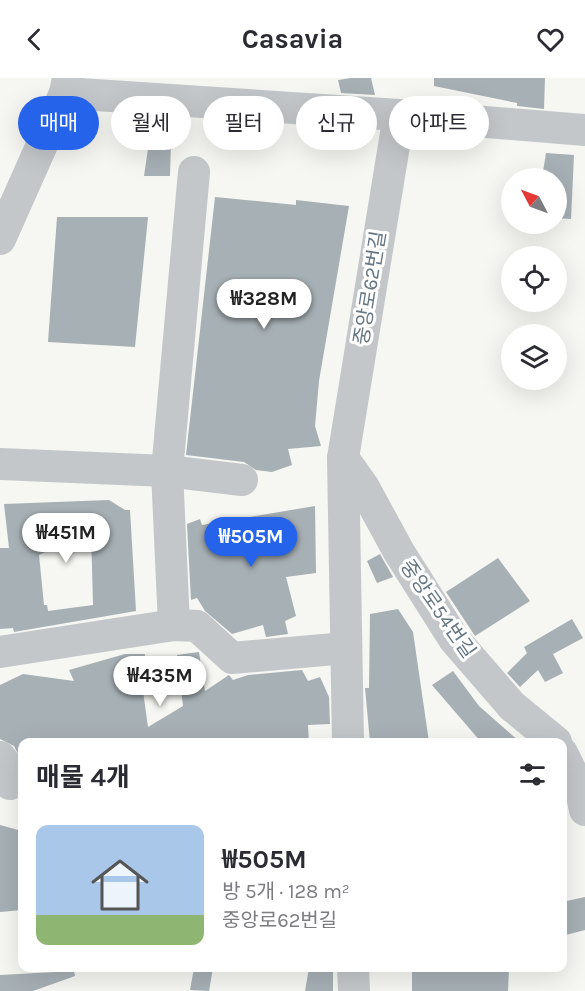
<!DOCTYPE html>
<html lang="ko">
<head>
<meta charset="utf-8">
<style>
  :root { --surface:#fff; --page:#f2f2f3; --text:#2b2b33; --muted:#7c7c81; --accent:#2563eb }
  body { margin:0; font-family:Karla,"Noto Sans KR",sans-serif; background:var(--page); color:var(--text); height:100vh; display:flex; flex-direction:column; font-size:22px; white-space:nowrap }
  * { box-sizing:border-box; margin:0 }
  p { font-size:20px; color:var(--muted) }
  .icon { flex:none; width:33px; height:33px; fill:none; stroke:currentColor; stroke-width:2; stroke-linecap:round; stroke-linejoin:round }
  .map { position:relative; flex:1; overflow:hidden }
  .sheet { position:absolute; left:18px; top:660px; width:549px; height:234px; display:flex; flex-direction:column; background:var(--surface); border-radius:12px; box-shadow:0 6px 24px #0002 }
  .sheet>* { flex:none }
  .top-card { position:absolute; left:18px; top:18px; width:549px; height:54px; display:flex; gap:12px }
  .needle { width:39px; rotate:311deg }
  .controls { position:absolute; left:501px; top:90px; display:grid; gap:12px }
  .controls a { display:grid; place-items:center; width:66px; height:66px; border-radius:50%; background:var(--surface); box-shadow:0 6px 24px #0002; font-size:30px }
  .price { position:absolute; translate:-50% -51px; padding:0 14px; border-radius:21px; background:#fff; color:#222; font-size:20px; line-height:39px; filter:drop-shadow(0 2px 3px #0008) }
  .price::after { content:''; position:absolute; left:50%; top:36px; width:18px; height:14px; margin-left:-9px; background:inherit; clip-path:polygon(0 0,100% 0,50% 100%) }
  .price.current { background:var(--accent); color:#fff }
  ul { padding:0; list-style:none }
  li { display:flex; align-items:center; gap:18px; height:150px; padding:0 18px }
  li span { display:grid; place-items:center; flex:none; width:168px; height:120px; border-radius:12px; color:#555 }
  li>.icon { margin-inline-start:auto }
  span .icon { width:72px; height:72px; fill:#fffc; stroke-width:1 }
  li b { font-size:26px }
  h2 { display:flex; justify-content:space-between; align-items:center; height:72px; padding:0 18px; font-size:26px }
  .tag { padding:0 21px; border-radius:27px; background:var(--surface); box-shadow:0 6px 24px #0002; font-size:21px; line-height:54px }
  .tag.current { background:var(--accent); color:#fff }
  header { display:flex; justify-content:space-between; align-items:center; height:78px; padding:0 18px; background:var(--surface); font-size:27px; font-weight:700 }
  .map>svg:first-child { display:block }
  .building { fill:#a7b0b5; fill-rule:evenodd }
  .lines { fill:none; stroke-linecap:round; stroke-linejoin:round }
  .minor { stroke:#c3c7ca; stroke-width:32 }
  .labels { text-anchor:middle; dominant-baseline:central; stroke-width:6; stroke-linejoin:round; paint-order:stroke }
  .street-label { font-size:20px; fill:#657683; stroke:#fff }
</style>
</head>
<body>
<header><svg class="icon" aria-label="back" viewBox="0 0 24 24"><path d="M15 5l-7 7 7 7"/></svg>Casavia<svg class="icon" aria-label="heart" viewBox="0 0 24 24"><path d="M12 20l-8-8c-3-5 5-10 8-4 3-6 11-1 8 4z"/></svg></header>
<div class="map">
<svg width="585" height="913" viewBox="0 0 585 913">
  <rect width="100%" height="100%" fill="#f6f6f2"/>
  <g class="building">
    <path d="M351 0H371L375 17 341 15 338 2Z"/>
    <path d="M434 0H545L544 31 517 28V25L434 8Z"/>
    <path d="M149 64H171L170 98H144Z"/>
    <path d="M546 75 574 77 571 141 556 140V100H542Z"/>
    <path d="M215 119 296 127V122L349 128 319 303 315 348 321 368 288 371 292 387 272 394 256 392 244 384 186 377Z"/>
    <path d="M57 139H148L135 269 48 264Z"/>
    <path d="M109 422 125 432H130L136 533 14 554 13 550 0 551V470H9L4 426ZM91 452 93 527 48 533 47 527H44L39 477Z"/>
    <path d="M315 428 316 495 286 499 296 538 285 543 288 556 266 559 263 547 232 556 205 533 197 520 191 522 187 446 200 441 202 447Z"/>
    <path d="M380 476 393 499 377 505 367 483Z"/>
    <path d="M498 480 530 523 475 558 446 514Z"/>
    <path d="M398 531 413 554 429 664H370L365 610H369L370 536Z"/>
    <path d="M572 541 583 560 553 576 563 595 545 604 538 592 520 609 507 595 527 575 524 569Z"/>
    <path d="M199 574 205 613 229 597 233 602 248 597 302 592 308 603 320 599 329 619 330 646 308 647 309 664H22V683L14 668 0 661V607L23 596 74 603 69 592 125 576H145L142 606 148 649 183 628 177 577Z"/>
    <path d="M453 593 479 628 520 664H481L432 607Z"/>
    <path d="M0 747 22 753V832L0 834Z"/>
    <path d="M585 819V852L562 858V824Z"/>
    <path d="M194 890H213L209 913 190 912Z"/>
    <path d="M309 890H333V913H305Z"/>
    <path d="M412 890H509L508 913H412Z"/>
    <path d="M74 893 75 898 33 913H0V897Z"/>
  </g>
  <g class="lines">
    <g class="minor">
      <path d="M65 15 399 37"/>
      <path d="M0 161 65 15 68 0"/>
      <path d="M343 380 363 408 399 474 454 561 512 628 556 664"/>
      <path d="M0 386 167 393 242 402"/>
      <path d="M174 547 167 393 194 94"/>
      <path d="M0 574 174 547 197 548 232 580 346 570"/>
      <path d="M348 664 343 380 399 37 585 52"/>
      <path d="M562 675 581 713 585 732"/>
      <path d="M0 679 4 684 10 706"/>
      <path d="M353 890 354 913"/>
    </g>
  </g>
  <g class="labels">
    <g class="street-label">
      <text transform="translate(370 210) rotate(-81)">중앙로62번길</text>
      <text transform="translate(438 531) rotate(55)">중앙로54번길</text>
    </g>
  </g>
</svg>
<div class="controls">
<a><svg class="needle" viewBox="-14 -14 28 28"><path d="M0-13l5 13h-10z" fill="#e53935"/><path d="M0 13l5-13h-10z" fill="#7c7c81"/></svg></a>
<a><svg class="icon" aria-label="locate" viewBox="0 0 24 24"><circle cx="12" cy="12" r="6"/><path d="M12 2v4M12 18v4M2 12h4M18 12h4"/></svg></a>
<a><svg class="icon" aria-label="layers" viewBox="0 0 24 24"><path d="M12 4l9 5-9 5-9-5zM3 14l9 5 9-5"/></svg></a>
</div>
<b class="price" style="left:264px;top:252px">₩328M</b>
<b class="price" style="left:66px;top:486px">₩451M</b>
<b class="price current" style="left:251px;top:490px">₩505M</b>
<b class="price" style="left:160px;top:629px">₩435M</b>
<div class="top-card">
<a class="tag current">매매</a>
<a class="tag">월세</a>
<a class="tag">필터</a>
<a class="tag">신규</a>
<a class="tag">아파트</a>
</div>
<section class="sheet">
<h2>매물 4개<svg class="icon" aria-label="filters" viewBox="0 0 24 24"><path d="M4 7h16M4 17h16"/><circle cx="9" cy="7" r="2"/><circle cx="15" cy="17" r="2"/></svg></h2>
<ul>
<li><span style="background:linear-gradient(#a9c7e8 75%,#8fb573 0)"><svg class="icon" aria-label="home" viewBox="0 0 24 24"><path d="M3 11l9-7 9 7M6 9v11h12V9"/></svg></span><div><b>₩505M</b><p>방 5개 · 128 m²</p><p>중앙로62번길</p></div></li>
</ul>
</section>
</div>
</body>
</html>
